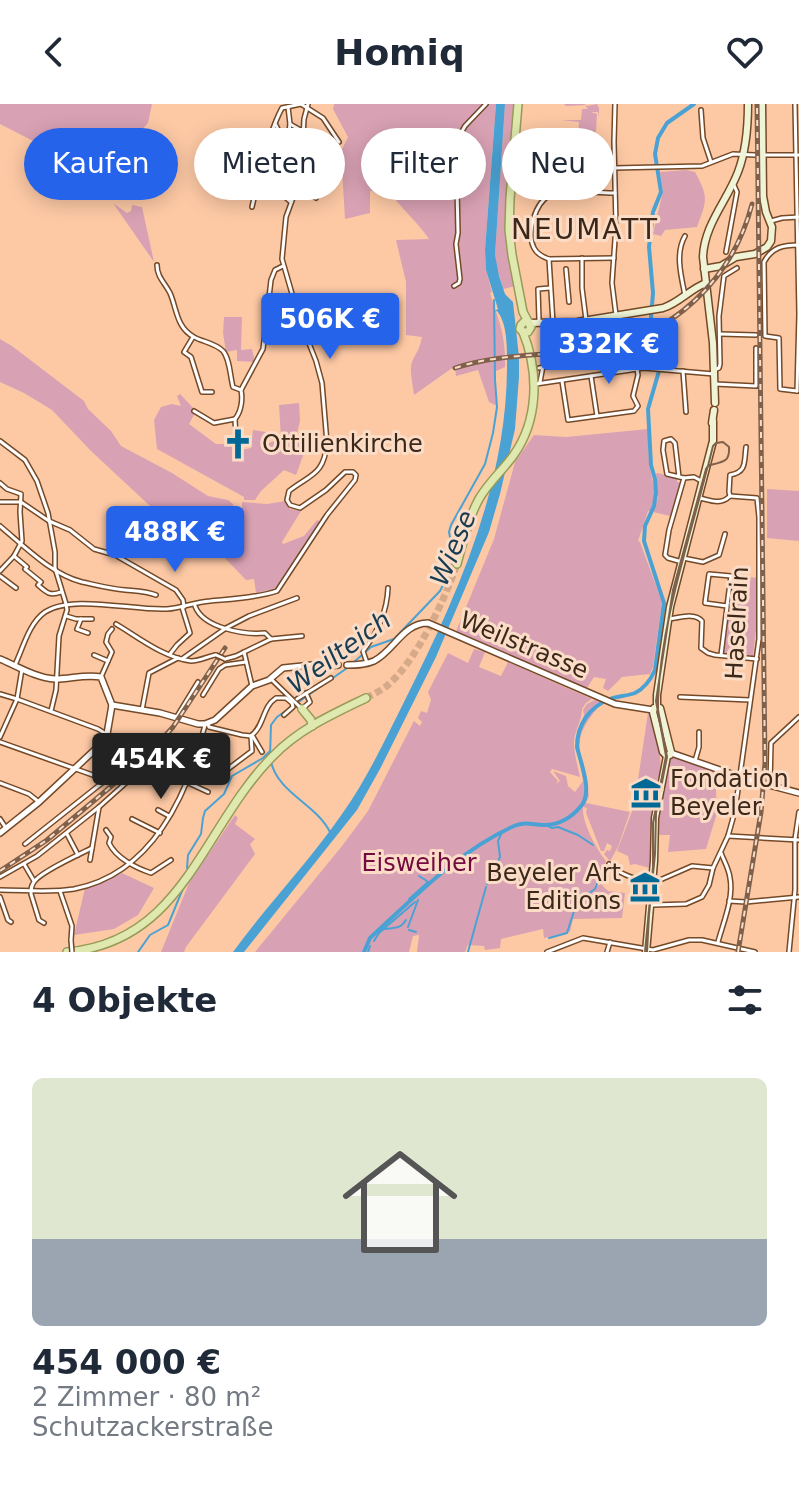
<!DOCTYPE html>
<html lang="de">
<head>
<meta charset="utf-8">
<style>
  :root { --surface:#fff; --page:#f2f2f3; --text:#1f2937; --muted:#747a83; --line:#e0e1e3; --accent:#2563eb }
  body { margin:0; font-family:"DejaVu Sans",sans-serif; background:var(--page); color:var(--text); height:100vh; display:flex; flex-direction:column; font-size:30px; white-space:nowrap }
  * { box-sizing:border-box; margin:0 }
  p { font-size:26px; color:var(--muted) }
  .icon { flex:none; width:44px; height:44px; fill:none; stroke:currentColor; stroke-width:2; stroke-linecap:round; stroke-linejoin:round }
  .map { position:relative; height:848px; overflow:hidden }
  .sheet { display:flex; flex-direction:column; background:var(--surface); flex:1 }
  .sheet>* { flex:none }
  .guide { position:absolute; left:24px; top:24px; width:752px; height:72px; display:flex; gap:16px }
  .price { position:absolute; translate:-50% -68px; padding:0 18px; border-radius:8px; background:var(--accent); color:#fff; font-size:26px; line-height:52px; filter:drop-shadow(0 2px 4px #0008) }
  .price::after { content:''; position:absolute; left:50%; top:48px; width:24px; height:18px; margin-left:-12px; background:inherit; clip-path:polygon(0 0,100% 0,50% 100%) }
  .price.on { background:#222; color:#fff }
  ul { padding:0; list-style:none }
  li { display:grid; align-content:center; gap:16px; height:424px; padding:0 32px }
  li+li { border-top:2px solid var(--line) }
  li span { display:grid; place-items:center; height:248px; border-radius:12px; color:#555 }
  li>.icon { margin-inline-start:auto }
  span .icon { width:144px; height:144px; fill:#fffc; stroke-width:1 }
  li b { font-size:34px }
  h2 { display:flex; justify-content:space-between; align-items:center; height:96px; padding:0 32px; font-size:34px }
  .pill { padding:0 28px; border-radius:36px; background:var(--surface); box-shadow:0 4px 20px #0003; font-size:28px; line-height:72px }
  .pill.on { background:var(--accent); color:#fff }
  header { display:flex; justify-content:space-between; align-items:center; height:104px; padding:0 32px; background:var(--surface); font-size:36px; font-weight:700 }
  .map>svg:first-child { display:block }
  .green { fill:#d9a2b4 }
  .water { fill:#4aa2d4 }
  .lines { fill:none; stroke-linecap:round; stroke-linejoin:round }
  .stream { stroke:#4aa2d4; stroke-width:2 }
  .canal { stroke:#4aa2d4; stroke-width:4 }
  .primary-tunnel { stroke:#d6a989; stroke-width:7; stroke-dasharray:7 3.5; stroke-linecap:butt }
  .minor-casing { stroke:#744927; stroke-width:6 }
  .tertiary-casing { stroke:#744927; stroke-width:8 }
  .secondary-casing { stroke:#744927; stroke-width:9 }
  .primary-casing { stroke:#979b57; stroke-width:10 }
  .minor { stroke:#fff; stroke-width:3 }
  .tertiary { stroke:#fff; stroke-width:5 }
  .secondary { stroke:#eff4d6; stroke-width:6 }
  .primary { stroke:#dfe8ae; stroke-width:7 }
  .tram { stroke:#7f614b; stroke-width:2 }
  .rail-casing { stroke:#7f614b; stroke-width:5 }
  .rail { stroke:#fbdcc6; stroke-width:2; stroke-dasharray:6; stroke-linecap:butt }
  .minor-bridge-casing { stroke:#744927; stroke-width:6; stroke-linecap:butt }
  .minor-bridge { stroke:#fff; stroke-width:3 }
  .labels { text-anchor:middle; dominant-baseline:central; stroke-width:6; stroke-linejoin:round; paint-order:stroke }
  .poi-label { font-size:24px; fill:#3b281a; stroke:#fbdcc6; text-anchor:start }
  .street-label { font-size:24px; fill:#3b281a; stroke:#fbdcc6 }
  .park-label { font-size:24px; fill:#730a40; stroke:#fbdcc6 }
  .water-label { font-size:26px; font-style:italic; fill:#183d53; stroke:#fbdcc6 }
  .quarter-label { font-size:28px; letter-spacing:2px; fill:#3b281a; stroke:#fbdcc6 }
</style>
</head>
<body>
<header><svg class="icon" aria-label="back" viewBox="0 0 24 24"><path d="M15 5l-7 7 7 7"/></svg>Homiq<svg class="icon" aria-label="heart" viewBox="0 0 24 24"><path d="M12 20l-8-8c-3-5 5-10 8-4 3-6 11-1 8 4z"/></svg></header>
<div class="map">
<svg width="799" height="848" viewBox="0 0 799 848">
  <rect width="100%" height="100%" fill="#fdc9a5"/>
  <g class="green">
    <path d="M0 0H152L148 19 140 28V55L131 49 122 61 96 69 92 81C83 61 74 47 57 34L33 37 0 20Z"/>
    <path d="M334 0H496L485 146 486 166 492 188 490 189C499 218 506 231 505 263L494 268 497 302 489 298 478 266 456 272 455 262 414 291C413 281 409 267 412 258 417 247 419 247 422 233L406 231V178L396 136 429 135C417 117 401 105 389 87H370V109L345 115 341 47 348 33 333 5Z"/>
    <path d="M505 0H516L507 87 516 182 503 185 496 161 495 151Z"/>
    <path d="M564 0H584L587 2 597 0 599 4V13L598 8H591L597 10 596 28H586L585 33H580L583 36 582 58 584 61 571 60 569 64H566L565 81H560L561 57H568L569 47 577 46 579 18 561 16H581L582 5H588L585 1 566 2Z"/>
    <path d="M686 66 695 68C709 94 707 96 697 123L665 126 661 132 653 130 663 87 660 68Z"/>
    <path d="M113 99 127 109 131 107 132 101 142 103 154 158Z"/>
    <path d="M224 213H242L241 246 252 245 255 258 237 257V246L226 248 223 229Z"/>
    <path d="M0 235 12 242 84 297 88 305 111 327 121 342 172 369 208 392 228 396 233 400 234 406 242 404V398L267 400 285 397 290 405 301 407 282 438 283 440 304 432 317 416 321 418 277 484 256 489 254 475 246 476 223 452 164 415 91 347 52 306 24 289 0 278Z"/>
    <path d="M180 290 196 307 189 320 216 340H230L236 347 251 344 253 326 266 328 267 340 281 334 279 301 299 299 300 317 296 334 308 338 296 371 284 366 261 387 255 396H244V393L157 345 154 316 161 303 172 300 181 302 177 292Z"/>
    <path d="M648 325C648 335 648 346 649 357 651 379 659 383 651 407H648L638 437 640 438 662 498 653 563 650 570 622 573 608 587 603 584 606 575 594 573 585 587 455 530 494 435 515 358 534 331 566 333Z"/>
    <path d="M658 369 677 374V378H680L670 412 653 408 658 394 656 370Z"/>
    <path d="M767 385 799 387V437L767 434Z"/>
    <path d="M733 471 757 474 758 508 753 552 724 550 723 547Z"/>
    <path d="M474 545 485 548 479 563 501 572 508 558 592 595 586 599 582 605C582 617 574 627 574 639 574 650 578 663 580 673L552 665 550 668 558 677 556 680 560 677 553 667 566 672 568 682 575 688 583 677 576 640 584 611 583 606 587 600 598 594 601 600C567 639 582 645 589 692L586 699 630 708 618 743 610 757 604 750 607 746 610 747 612 742 607 739 604 747H601L586 709 587 704 583 703C582 719 596 744 606 757L597 782 601 780 608 787 625 789 622 814 573 815 570 828 544 834 543 825 501 835 500 844 485 846 484 842 468 841 465 848H417L419 831 413 832 409 848H255L342 742 368 707 414 617 420 622 422 618 418 614 421 607 427 609 431 596 428 588 448 549 468 559Z"/>
    <path d="M648 609 652 613 659 643 661 666 655 682 651 714 650 764 635 760 630 761 628 752 617 747 634 702Z"/>
    <path d="M676 653 715 666 717 709 706 745 668 748 670 731H657L658 710 670 654Z"/>
    <path d="M235 711 238 714 235 720 255 735 250 740 255 750 186 843 184 848H161L189 779Z"/>
    <path d="M122 769 154 784 138 811 114 825 74 831 85 784 105 778Z"/>
  </g>
  <path class="water" d="M496 0H505L495 151 499 172 505 190 513 198 519 253V273L515 325 500 390 489 428 436 553 380 665 357 706 244 848H233C267 801 309 758 342 710 367 675 385 636 404 598 456 494 506 384 507 265 507 247 508 220 497 207L493 208 498 205 486 166 485 146Z"/>
  <g class="lines">
    <g class="stream">
      <path d="M354 558 371 543 394 535 440 487 451 465 453 448 449 428 451 421 485 360 493 329 497 303 495 276 494 196"/>
      <path d="M270 652 271 621 277 613 350 562"/>
      <path d="M271 658C279 690 315 699 330 728"/>
      <path d="M546 721 552 724 558 723 578 731 593 741"/>
      <path d="M187 764 188 751 201 730 203 714 205 707 224 690 232 672 263 654 269 648"/>
      <path d="M419 772 427 777"/>
      <path d="M600 774 604 763"/>
      <path d="M487 780 500 753 498 737 502 728"/>
      <path d="M409 795 428 778"/>
      <path d="M577 797 595 785 599 775"/>
      <path d="M408 823 418 796"/>
      <path d="M384 825C396 823 399 826 406 816"/>
      <path d="M409 826 416 828"/>
      <path d="M549 834 567 829 576 801"/>
      <path d="M374 837 379 829 415 798"/>
      <path d="M138 848 150 831 168 821 184 782"/>
      <path d="M368 848 370 842"/>
      <path d="M468 848 486 783"/>
    </g>
    <path class="canal" d="M364 848 370 834C415 793 458 747 514 722 526 717 533 721 544 721 559 721 572 713 581 702 593 688 581 660 577 643 577 621 589 603 610 595 618 592 627 592 635 589 645 584 651 575 655 566L664 499 644 437 645 422 654 402 656 389 655 375 651 361 648 305 661 260 660 248 651 213 653 189 649 143 653 108 661 88 655 50 658 34 667 19 694 0"/>
    <path class="primary-tunnel" d="M366 594C374 590 382 586 388 581 417 556 445 495 457 460"/>
    <g class="minor-casing">
      <g id="minor">
        <path d="M301 0 323 14 339 38"/>
        <path d="M615 0 614 38 616 121 612 179 616 211"/>
        <path d="M795 0 799 210 797 287"/>
        <path d="M701 6 703 34 711 58"/>
        <path d="M275 20C281 27 279 38 286 43"/>
        <path d="M290 20 304 28"/>
        <path d="M286 43 284 57 285 93 291 98"/>
        <path d="M287 43 290 20 288 3"/>
        <path d="M287 43 303 44"/>
        <path d="M763 51H799"/>
        <path d="M614 64 702 62 733 50 755 51"/>
        <path d="M298 83 316 94"/>
        <path d="M252 103 259 72 257 65C268 45 271 24 282 4L301 0"/>
        <path d="M771 117 782 114 799 113"/>
        <path d="M685 132C675 149 681 172 685 191"/>
        <path d="M726 148 737 88 733 79"/>
        <path d="M582 154V184L586 216"/>
        <path d="M614 154 549 155C543 153 537 150 534 144 526 129 535 99 550 91 562 85 600 89 615 89"/>
        <path d="M549 155 553 219"/>
        <path d="M157 161C157 173 165 179 170 189 177 205 176 223 194 233 203 238 215 239 223 247 230 255 230 272 233 283L241 286"/>
        <path d="M566 165 569 198"/>
        <path d="M454 182 459 179 460 175 456 140 458 129 456 38 465 22 486 0"/>
        <path d="M539 216 538 185 550 184"/>
        <path d="M720 230 756 231"/>
        <path d="M193 233 184 248 191 253 202 288H212"/>
        <path d="M539 264 619 251 654 240H656L658 251 657 264"/>
        <path d="M714 266 719 264 720 260 719 212 724 172 737 164"/>
        <path d="M683 267 686 308"/>
        <path d="M591 272 597 312"/>
        <path d="M562 277 568 316 634 307 638 302 633 292 638 271 637 265"/>
        <path d="M540 278 543 262"/>
        <path d="M536 280 644 264 714 270"/>
        <path d="M715 280 756 282V244"/>
        <path d="M797 287 780 285 779 234 765 232 764 158C772 143 783 141 799 141"/>
        <path d="M194 307 214 319 235 315"/>
        <path d="M236 335 235 315C241 308 243 296 241 286L263 245 271 176 275 166 283 162"/>
        <path d="M0 337 25 356 37 377 48 409 55 448V464L66 500 67 506 59 532 56 586 51 607"/>
        <path d="M679 373 675 339 671 335 664 337 663 346 667 370 684 374 694 373 703 378"/>
        <path d="M0 379 7 385 21 390 20 408 22 437 14 452 0 467"/>
        <path d="M730 392 729 388 730 371C747 368 744 358 746 343"/>
        <path d="M700 394C712 397 721 401 730 392"/>
        <path d="M0 398H21L49 417 70 426 94 445 115 451 176 486 183 496 184 503"/>
        <path d="M0 422C24 442 51 470 82 478 96 481 111 485 125 486 136 487 146 487 156 491"/>
        <path d="M14 452 27 463 25 465 41 478 38 481C47 489 50 492 61 488"/>
        <path d="M683 454 703 458 719 451 725 430"/>
        <path d="M682 458 668 454 665 451 669 426 684 374"/>
        <path d="M709 470 731 472 727 502 705 499Z"/>
        <path d="M0 472 16 484"/>
        <path d="M195 502C203 524 244 531 265 529L271 535"/>
        <path d="M66 512 76 515H92"/>
        <path d="M81 515 77 525 88 529"/>
        <path d="M669 515C679 514 695 508 702 517L701 544 708 549 715 551 757 555"/>
        <path d="M116 520C138 533 164 554 191 557 201 557 208 552 216 551"/>
        <path d="M244 548 252 582"/>
        <path d="M170 550 177 541 190 529 182 503"/>
        <path d="M94 551 108 557"/>
        <path d="M721 551 727 503"/>
        <path d="M182 555 226 524 249 512 297 494"/>
        <path d="M225 555 236 552 271 535 302 532"/>
        <path d="M367 559 363 547C378 528 387 508 388 484"/>
        <path d="M15 561C23 544 29 519 45 508 72 490 134 507 167 505 182 504 195 498 210 497 231 495 256 494 277 487L327 411 355 376 356 371 353 368H345L326 386 300 404 290 401 287 396 289 387C311 370 324 371 327 339L322 279 316 257 299 214 282 155 286 113 301 72 304 15 308 0"/>
        <path d="M101 573 112 548 106 538 108 530 112 525"/>
        <path d="M271 575 302 605"/>
        <path d="M0 590 17 595 98 625 182 676 208 688"/>
        <path d="M203 591 219 565 225 561 246 558"/>
        <path d="M680 593 750 596"/>
        <path d="M297 595 331 574"/>
        <path d="M302 605 310 598 306 589"/>
        <path d="M142 606 149 569 178 554"/>
        <path d="M176 614 198 578"/>
        <path d="M208 620 209 623 242 631 251 632C265 621 262 603 276 594H286L292 599 293 603 284 611"/>
        <path d="M252 631 262 648"/>
        <path d="M0 633 17 595 22 565"/>
        <path d="M0 638 104 675"/>
        <path d="M695 657 699 643V628"/>
        <path d="M228 665 252 647 251 632"/>
        <path d="M0 679 29 690 39 698"/>
        <path d="M770 681 771 639 799 613"/>
        <path d="M158 706 169 712"/>
        <path d="M0 715 6 724"/>
        <path d="M132 715 160 729"/>
        <path d="M106 726 111 733 109 739C116 754 136 764 151 769L171 756"/>
        <path d="M67 730 78 751"/>
        <path d="M728 732 799 736"/>
        <path d="M25 740 102 679C106 668 109 650 101 640"/>
        <path d="M90 756 99 703"/>
        <path d="M24 760 34 777"/>
        <path d="M609 760C621 771 635 776 652 777"/>
        <path d="M0 773 37 752 99 703 128 677 149 667 155 660"/>
        <path d="M652 776H660L692 762 713 764"/>
        <path d="M0 786C24 786 50 789 74 785 152 770 188 691 205 621"/>
        <path d="M60 787 72 822 71 836"/>
        <path d="M0 793 8 816 11 818"/>
        <path d="M729 797 746 798 799 793"/>
        <path d="M653 801 686 800 702 793 709 781 713 764 728 732 735 707 759 535V413L757 394 730 392"/>
        <path d="M44 819 39 816 31 790C31 785 31 782 34 778 40 768 80 750 92 744"/>
        <path d="M718 838C723 819 734 794 730 774 729 765 724 757 721 749"/>
        <path d="M547 848 583 834 653 846 689 836H702L755 848"/>
        <path d="M607 848 610 838"/>
        <path d="M789 848 795 786V735L799 708"/>
      </g>
    </g>
    <g class="tertiary-casing">
      <g id="tertiary">
        <path d="M0 555C17 562 36 574 55 575 71 575 85 570 101 573L112 601"/>
        <path d="M347 561C356 561 365 561 374 557 394 547 403 519 428 519L615 600 653 606"/>
        <path d="M318 563 338 561"/>
        <path d="M112 601 160 609 198 620H205L215 616 252 582 269 576 283 564 322 560"/>
        <path d="M671 649 743 674 799 689"/>
        <path d="M0 729 39 698 101 640 107 630 112 601"/>
      </g>
    </g>
    <g class="secondary-casing">
      <g id="secondary">
        <path d="M704 165 721 162 736 153 755 150 767 143 771 137 772 123 766 108 763 92 762 0"/>
        <path d="M529 219 577 218 663 204C679 199 690 185 706 179"/>
        <path d="M715 299 713 239 703 153C704 121 727 97 738 68 746 47 748 22 748 0"/>
        <path d="M712 319 714 306"/>
        <path d="M657 603 654 604 653 608 663 648 667 652"/>
        <path d="M667 652 670 651 671 648 660 604 657 603V591L670 503 713 337V317"/>
        <path d="M646 848 654 757 655 714 667 652"/>
      </g>
    </g>
    <g class="primary-casing">
      <g id="primary">
        <path d="M518 0 510 95 509 126 512 151 523 208 531 223 528 228H523L520 225 521 221 524 218H528"/>
        <path d="M457 460C463 438 468 415 479 395 488 379 502 367 513 352 539 316 539 268 523 228"/>
        <path d="M302 605 311 616 312 622"/>
        <path d="M67 848C184 838 202 723 273 652 299 625 333 610 366 594"/>
      </g>
    </g>
    <use href="#minor" class="minor"/>
    <use href="#tertiary" class="tertiary"/>
    <use href="#secondary" class="secondary"/>
    <use href="#primary" class="primary"/>
    <path class="tram" d="M645 848 653 763V719L666 652 656 597 673 486 706 365C707 363 708 362 710 361 723 358 730 358 729 343L723 338 716 339 713 342 708 362 707 365 701 388C683 456 661 525 658 596V606L667 653 656 709 655 750 649 811 647 848"/>
    <g class="rail-casing">
      <g id="rail">
        <path d="M455 264C500 249 548 252 595 245 672 233 733 175 752 100"/>
        <path d="M0 767 47 736 145 654 173 623 225 544"/>
        <path d="M738 848 761 708 765 659 757 0"/>
      </g>
    </g>
    <use href="#rail" class="rail"/>
    <g class="minor-bridge-casing">
      <g id="minor-bridge">
        <path d="M216 551 225 555"/>
        <path d="M71 836 72 848"/>
      </g>
    </g>
    <use href="#minor-bridge" class="minor-bridge"/>
  </g>
  <defs>
    <g id="church-bare" transform="scale(2.4)"><path d="M-1.2-6h2.4v3.5h3.3v2.4h-3.3V6h-2.4V-.1h-3.3v-2.4h3.3Z" fill="#006996" stroke="#fbdcc6" stroke-width="2.5" paint-order="stroke"/></g>
    <g id="museum-bare" transform="scale(2.4)"><path d="M0-6L6-3V-2H-6V-3ZM-5-1h2V3h-2ZM-1-1h2V3h-2ZM3-1h2V3H3ZM-6 4H6V6H-6Z" fill="#006996" stroke="#fbdcc6" stroke-width="2.5" paint-order="stroke"/></g>
  </defs>
  <g fill-rule="evenodd">
    <use href="#church-bare" x="238" y="340"/>
    <use href="#museum-bare" x="646" y="689"/>
    <use href="#museum-bare" x="645" y="783"/>
  </g>
  <g class="labels">
    <g class="poi-label">
      <text x="262" y="340">Ottilienkirche</text>
      <text x="670" y="675">Fondation<tspan x="670" dy="28">Beyeler</tspan></text>
      <text x="621" y="769" text-anchor="end">Beyeler Art<tspan x="621" dy="28">Editions</tspan></text>
    </g>
    <g class="street-label">
      <text transform="translate(737 519) rotate(-87)">Haselrain</text>
      <text transform="translate(524 541) rotate(23)">Weilstrasse</text>
    </g>
    <g class="park-label">
      <text x="419" y="759">Eisweiher</text>
    </g>
    <g class="water-label">
      <text transform="translate(453 444) rotate(-67)">Wiese</text>
      <text transform="translate(339 548) rotate(-36)">Weilteich</text>
    </g>
    <g class="quarter-label">
      <text x="585" y="125">NEUMATT</text>
    </g>
  </g>
</svg>
<b class="price" style="left:330px;top:257px">506K €</b>
<b class="price" style="left:609px;top:282px">332K €</b>
<b class="price" style="left:175px;top:470px">488K €</b>
<b class="price on" style="left:161px;top:697px">454K €</b>
<div class="guide">
<a class="pill on">Kaufen</a>
<a class="pill">Mieten</a>
<a class="pill">Filter</a>
<a class="pill">Neu</a>
</div>
</div>
<section class="sheet">
<h2>4 Objekte<svg class="icon" aria-label="filters" viewBox="0 0 24 24"><path d="M4 7h16M4 17h16"/><circle cx="9" cy="7" r="2"/><circle cx="15" cy="17" r="2"/></svg></h2>
<ul>
<li><span style="background:linear-gradient(#dfe7d0 65%,#9aa5b1 0)"><svg class="icon" aria-label="home" viewBox="0 0 24 24"><path d="M3 11l9-7 9 7M6 9v11h12V9"/></svg></span><div><b>454 000 €</b><p>2 Zimmer · 80 m²</p><p>Schutzackerstraße</p></div></li>
</ul>
</section>
</body>
</html>
